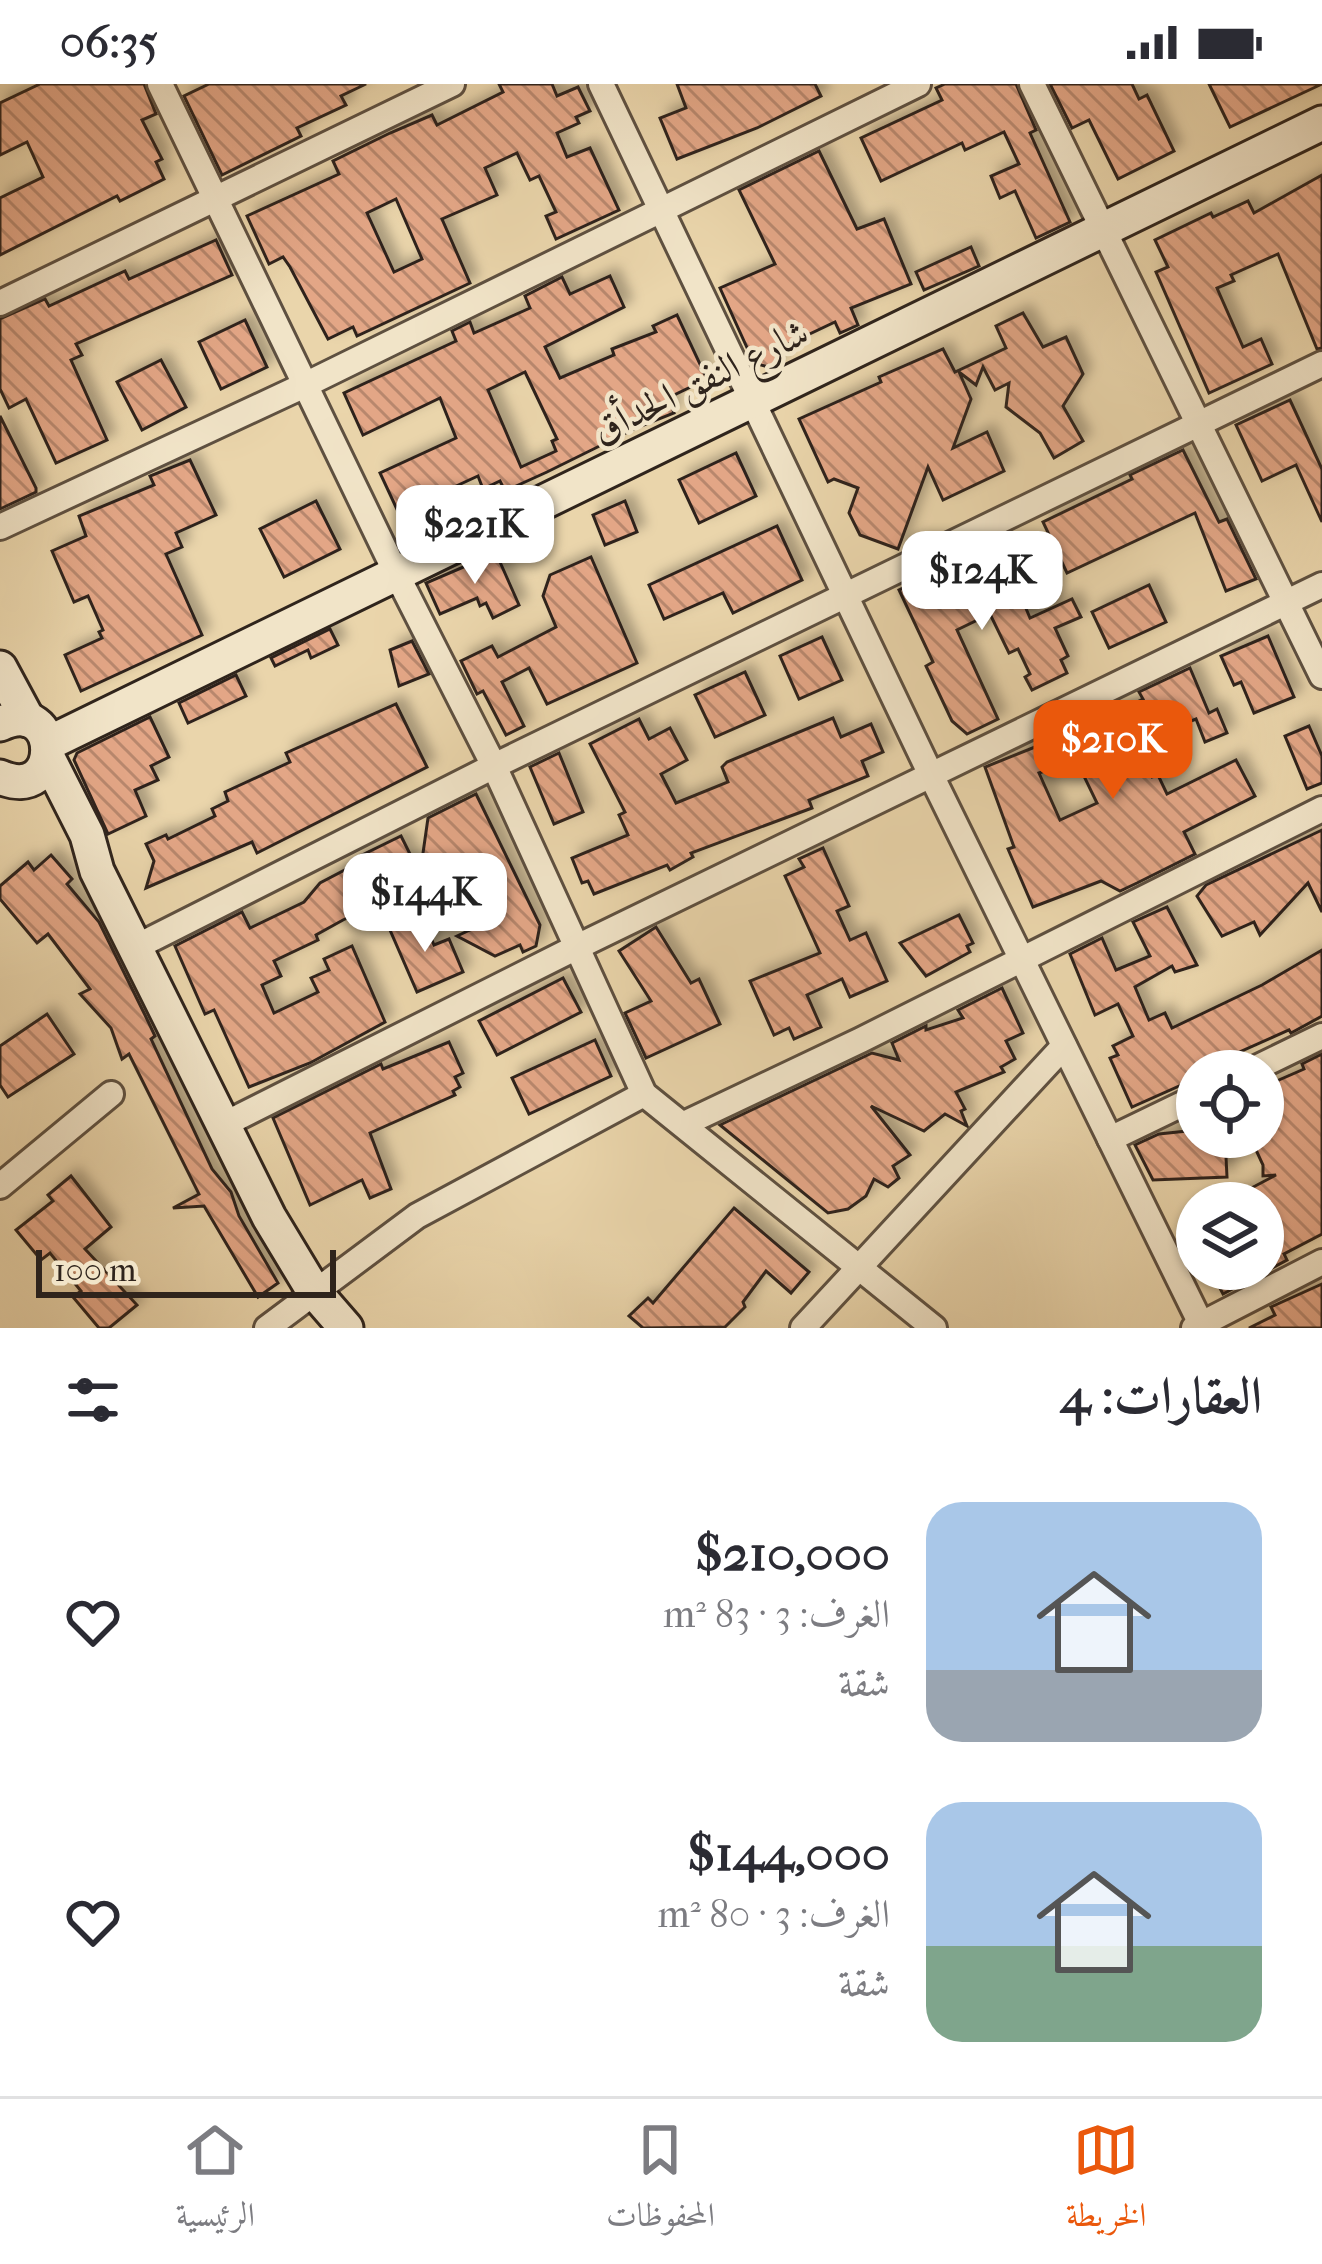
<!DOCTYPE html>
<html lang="ar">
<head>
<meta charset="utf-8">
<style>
  :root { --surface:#fff; --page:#f2f2f3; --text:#2b2b33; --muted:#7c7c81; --line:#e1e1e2; --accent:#ea580c }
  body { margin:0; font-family:"IM FELL French Canon",Amiri,serif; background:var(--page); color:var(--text); direction:rtl; height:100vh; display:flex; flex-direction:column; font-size:45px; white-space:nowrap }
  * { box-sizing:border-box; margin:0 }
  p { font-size:39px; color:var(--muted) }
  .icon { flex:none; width:66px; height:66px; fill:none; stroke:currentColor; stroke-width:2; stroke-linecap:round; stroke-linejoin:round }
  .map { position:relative; height:1244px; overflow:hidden; direction:ltr }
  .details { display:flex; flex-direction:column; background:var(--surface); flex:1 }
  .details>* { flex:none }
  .fabs { position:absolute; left:1176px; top:966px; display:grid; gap:24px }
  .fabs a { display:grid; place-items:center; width:108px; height:108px; border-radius:50%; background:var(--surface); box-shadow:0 3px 9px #0004; font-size:60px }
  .scale { position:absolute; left:36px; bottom:30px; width:300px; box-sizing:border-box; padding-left:12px; border:6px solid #2f241c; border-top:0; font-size:33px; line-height:42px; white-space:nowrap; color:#2f241c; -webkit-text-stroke:9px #f1e4c8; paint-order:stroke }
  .price { position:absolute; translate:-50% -102px; padding:0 27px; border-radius:24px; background:#fff; color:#222; font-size:39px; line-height:78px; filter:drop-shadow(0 3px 6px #0008) }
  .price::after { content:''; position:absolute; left:50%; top:72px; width:36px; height:27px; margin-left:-18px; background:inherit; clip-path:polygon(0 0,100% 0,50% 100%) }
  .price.current { background:var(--accent); color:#fff }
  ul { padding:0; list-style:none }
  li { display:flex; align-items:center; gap:36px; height:300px; padding:0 60px }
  li span { display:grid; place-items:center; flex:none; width:336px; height:240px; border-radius:36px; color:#555 }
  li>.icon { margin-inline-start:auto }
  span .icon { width:144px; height:144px; fill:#fffc; stroke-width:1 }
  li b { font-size:51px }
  h2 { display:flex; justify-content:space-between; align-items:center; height:144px; padding:0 60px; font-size:51px }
  .status { display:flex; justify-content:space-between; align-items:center; height:84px; padding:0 60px; background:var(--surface); direction:ltr }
  .status svg { height:33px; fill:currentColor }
  .tab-bar { display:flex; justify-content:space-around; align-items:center; height:168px; border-top:3px solid var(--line); background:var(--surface); font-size:33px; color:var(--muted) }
  .tab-bar a { display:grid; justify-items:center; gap:6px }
  .tab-bar .current { color:var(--accent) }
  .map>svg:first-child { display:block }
  .building { fill:url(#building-back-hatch); stroke:#2f241c; stroke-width:3; fill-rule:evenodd; filter:url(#shadow) }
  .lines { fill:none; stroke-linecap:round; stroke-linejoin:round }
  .minor-casing { stroke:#5e5040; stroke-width:30 }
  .secondary-casing { stroke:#2f241c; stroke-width:39 }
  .minor { stroke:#f1e4c8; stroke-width:24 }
  .secondary { stroke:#f1e4c8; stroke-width:33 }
  .labels { text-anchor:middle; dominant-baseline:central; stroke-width:9; stroke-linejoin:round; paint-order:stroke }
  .street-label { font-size:39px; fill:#2f241c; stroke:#f1e4c8 }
</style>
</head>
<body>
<div class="status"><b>06:35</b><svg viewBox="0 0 49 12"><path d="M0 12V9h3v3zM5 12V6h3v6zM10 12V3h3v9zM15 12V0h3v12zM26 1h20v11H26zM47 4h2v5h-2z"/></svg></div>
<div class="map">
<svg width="1322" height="1244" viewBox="0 0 1322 1244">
  <defs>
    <pattern id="building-back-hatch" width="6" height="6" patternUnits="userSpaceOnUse" patternTransform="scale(3)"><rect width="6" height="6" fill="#e3a686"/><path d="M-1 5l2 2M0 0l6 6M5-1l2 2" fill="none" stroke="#b8876d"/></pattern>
    <filter id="shadow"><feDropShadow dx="8" dy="-8" stdDeviation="6" flood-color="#0004"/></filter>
  </defs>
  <rect width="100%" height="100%" fill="#ead5ab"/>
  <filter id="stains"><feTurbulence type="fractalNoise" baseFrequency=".00167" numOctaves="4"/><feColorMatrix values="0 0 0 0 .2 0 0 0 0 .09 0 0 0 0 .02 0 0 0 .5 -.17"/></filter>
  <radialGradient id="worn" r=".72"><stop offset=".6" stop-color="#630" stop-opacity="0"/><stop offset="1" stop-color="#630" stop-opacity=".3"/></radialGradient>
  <g class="building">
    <path d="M40 0H144L156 30 142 36 162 75 156 78 164 95 120 117 117 112 0 171V114L43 93 27 58 0 71V19Z"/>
    <path d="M209 0H366L341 12 346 21 297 44 301 52 222 91 184 12Z"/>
    <path d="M499 0H552L557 12 578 3 590 27 576 33 579 39 557 49 567 73 590 64 619 126 556 155 546 132 556 128 539 92 530 96 517 69 485 84 497 111 442 135 470 199 357 252 353 243 328 255 290 183 283 173 269 180 247 132 339 90 333 77 390 49 432 31 437 41 503 8ZM396 115 422 175 394 188 367 129Z"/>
    <path d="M677 0H815L821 12 757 44 677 75 660 34 686 24Z"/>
    <path d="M945 0H1016L1036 46 1030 49 1070 138 1036 154 1015 107 1000 114 991 92 1019 80 1004 48 965 66 962 59 881 97 861 54 942 16 936 4Z"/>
    <path d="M1050 0H1132L1139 15 1147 11 1174 67 1118 95 1089 36 1072 44Z"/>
    <path d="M1209 0H1322L1230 43Z"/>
    <path d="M819 67 857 145 884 135 911 200 851 224 858 241 840 249 835 238 776 266 781 278 768 283 754 279 720 204 775 180 739 106Z"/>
    <path d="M1322 91V264L1317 265 1278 170 1231 191 1234 197 1217 204 1243 263 1261 255 1272 280 1209 309 1156 188 1168 183 1155 156 1211 129 1213 133 1248 117 1254 129Z"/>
    <path d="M216 156 232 191 76 260 82 271 71 276 107 356 56 379 26 315 9 324 0 305V235L45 215 49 222 125 187 129 195Z"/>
    <path d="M971 163 979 182 924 206 916 188Z"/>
    <path d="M610 192 624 223 545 263 560 294 614 271 612 265 656 248 653 242 677 231 707 295 668 314 674 329 636 344 547 388 505 407 500 397 483 405 478 392 426 416 428 421 401 434 380 389 456 354 440 314 363 351 344 309 456 257 452 247 470 238 474 249 530 224 525 212 562 193 570 210ZM525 288 557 355 552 357 556 367 521 383 488 306Z"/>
    <path d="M1023 229 1043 263 1066 253 1083 290 1063 322 1083 357 1054 374 1040 349 1006 323 1009 299 995 306 983 283 976 301 959 288 971 315 953 364 987 348 1004 387 943 416 928 383 898 465 860 451 849 429 858 404 834 395 828 398 799 335 881 298 879 293 943 265 955 288 1006 264 996 242Z"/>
    <path d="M245 236 267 283 221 305 199 258Z"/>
    <path d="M161 276 186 323 142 346 117 298Z"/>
    <path d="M1290 316 1322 385V438L1296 381 1262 397 1236 341Z"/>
    <path d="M0 332 36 404V408L0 425Z"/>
    <path d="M1183 366 1219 438 1227 435 1256 495 1226 507 1195 429 1067 489 1043 438 1132 395 1130 391Z"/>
    <path d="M736 369 756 412 699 439 679 396Z"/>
    <path d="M190 376 216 431 176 449 182 463 166 470 202 551 81 607 65 571 102 554 99 548 103 546 88 512 74 518 52 467 86 452 79 432 154 401 150 392Z"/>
    <path d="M316 417 340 465 284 493 260 445Z"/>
    <path d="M625 417 637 448 605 461 593 431Z"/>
    <path d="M777 442 802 496 733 529 723 509 664 535 649 501Z"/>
    <path d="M1002 467 1030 534 1072 515 1081 533 1055 544 1068 572 1061 576 1067 589 1032 606 1025 593 1030 590 1018 565 1009 569 990 530 957 546 998 635 967 650 952 637 926 582 933 578 899 506 946 483 949 489Z"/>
    <path d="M496 469 519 521 493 534 486 519 480 522 477 514 440 530 426 499Z"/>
    <path d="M591 473 637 579 547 620 529 584 502 598 524 642 506 651 483 607 477 610 461 577 492 562 498 573 556 543 543 512 550 491Z"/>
    <path d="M1149 501 1166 538 1109 564 1092 528Z"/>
    <path d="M330 545 338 561 311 574 308 566 275 582 271 574Z"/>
    <path d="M1268 552 1294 613 1254 629 1241 598 1234 601 1221 572Z"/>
    <path d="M822 553 842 596 799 615 780 572Z"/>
    <path d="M412 557 429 590 399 602 390 566Z"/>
    <path d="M1190 584 1209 629 1217 625 1227 649 1205 658 1196 635 1176 643 1169 627 1128 644 1152 693 1158 691 1167 710 1236 676 1255 712 1184 748 1195 770 1137 799 1120 807 1101 797 1033 823 1008 765 1014 763 985 683 1035 663 1045 687 1039 689 1060 736 1097 719 1065 653 1143 615 1139 608Z"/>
    <path d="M745 588 765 631 715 653 695 611Z"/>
    <path d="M236 591 246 612 188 639 179 619Z"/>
    <path d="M396 620 427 683 257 769 252 758 146 804 154 777 146 760 166 751 168 755 215 732 212 725 228 717 225 708 290 678 286 669Z"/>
    <path d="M150 633 169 673 151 682 158 696 135 706 146 732 108 750 74 676 77 669Z"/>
    <path d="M833 634 841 653 871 640 883 668 862 677 868 692 809 716 812 724 691 769 693 773 670 786 667 781 594 810 588 797 582 799 572 774 628 751 619 731 625 728 590 660 639 635 649 655 670 644 687 676 661 690 676 719 728 698 722 683 727 678Z"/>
    <path d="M1309 642 1322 672V699L1307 705 1285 652Z"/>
    <path d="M559 669 583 728 554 740 530 683Z"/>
    <path d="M476 710 540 841 536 862 523 868 520 861 495 872 457 852 474 844 464 823 476 798 422 776 428 734Z"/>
    <path d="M1322 746V828L1308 799 1260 851 1254 838 1222 852 1197 812 1206 801Z"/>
    <path d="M401 752 424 798 343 836 316 851 318 856 274 877 281 892 262 901 274 929 318 908 311 894 329 886 324 875 352 862 385 938 310 979 249 1003 214 926 205 930 175 862 242 828 250 844 304 818 320 799 356 780 354 775Z"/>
    <path d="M823 764 849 822 837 827 850 856 866 849 887 897 850 913 842 895 807 911 821 943 794 955 789 944 774 951 750 897 820 869 785 792 804 783 799 775Z"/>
    <path d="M51 771 72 795 67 800 99 838 145 931 155 952 151 955 212 1085 231 1108 239 1132 278 1199 258 1213 204 1122 173 1124 199 1110 129 970 122 975 111 944 80 910 90 905 48 850 37 859 0 815V802L28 778 34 786Z"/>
    <path d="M1167 823 1197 881 1175 888 1172 882 1135 903 1149 936 1165 929 1172 944 1262 901 1322 866V932L1291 949 1289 946 1197 987 1188 998 1132 1023 1110 974 1118 971 1113 962 1133 952 1118 920 1095 931 1070 870 1102 854 1116 886 1150 872 1133 838Z"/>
    <path d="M959 831 973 859 967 862 970 868 926 892 900 859Z"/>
    <path d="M422 832 434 861 449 855 463 888 417 908 390 846Z"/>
    <path d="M656 843 691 899 699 895 720 940 646 974 625 929 651 917 619 867Z"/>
    <path d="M563 894 581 928 497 971 479 937Z"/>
    <path d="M1002 904 1023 949 1006 957 1015 975 1001 983 1004 988 956 1008 965 1025 961 1027 967 1042 945 1030 924 1047 871 1022 910 1071 893 1082 899 1094 888 1103 874 1095 866 1112 848 1125 828 1129 720 1041 872 969 899 976 892 959 926 942V946L963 934 958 926Z"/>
    <path d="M47 930 74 970 8 1013 0 1001V962Z"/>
    <path d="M595 956 611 992 529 1030 512 994Z"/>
    <path d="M449 958 463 989 455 993 460 1003 453 1007 455 1011 370 1049 391 1105 370 1114 362 1096 310 1121 273 1034 381 980 383 985Z"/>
    <path d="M1322 970V1150L1284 1170 1287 1176 1223 1210 1210 1185H1263V1119H1223L1276 1091 1263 1092V1081L1250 1053H1263V1003L1304 985 1302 980Z"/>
    <path d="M1197 1046V1053H1225L1227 1093 1153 1096 1135 1061 1159 1050Z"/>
    <path d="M71 1092 111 1143 85 1165 137 1221 109 1244H99L73 1213 81 1207 50 1169 41 1176 16 1146 53 1117 48 1111Z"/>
    <path d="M734 1124 809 1188 791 1209 766 1187 743 1218 745 1223 725 1243 643 1244 629 1232 648 1214 653 1219Z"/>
    <path d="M1322 1200V1244H1249L1275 1231 1271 1223Z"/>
  </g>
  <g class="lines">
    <g class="minor-casing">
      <g id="minor">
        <path d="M160 0 397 491 494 682 644 1010 934 1244"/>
        <path d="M601 0 932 693 1203 1244"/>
        <path d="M1032 0 1322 592"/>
        <path d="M0 219 452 0"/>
        <path d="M0 443 307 300 918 0"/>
        <path d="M134 864 494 682 1322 280"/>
        <path d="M1250 987 1322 952"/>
        <path d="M684 1040 861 956 1322 725"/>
        <path d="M221 1042 575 864 1322 501"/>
        <path d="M1110 1055 1197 1013"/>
        <path d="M0 1102 111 1010"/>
        <path d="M267 1244 417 1132 644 1010"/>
        <path d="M803 1244 1064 962"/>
        <path d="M1194 1244 1322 1178"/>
      </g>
    </g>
    <g class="secondary-casing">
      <g id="secondary">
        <path d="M0 584 28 636"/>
        <path d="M0 640C63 610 64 721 0 693"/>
        <path d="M49 659 1322 39"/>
        <path d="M48 674 87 751 97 787 269 1133 313 1206 346 1244"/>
      </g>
    </g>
    <use href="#minor" class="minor"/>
    <use href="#secondary" class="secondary"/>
  </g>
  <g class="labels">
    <g class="street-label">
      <text transform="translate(700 297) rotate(-26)">شارع النفق الحدأق</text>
    </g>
  </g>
  <rect width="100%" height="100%" filter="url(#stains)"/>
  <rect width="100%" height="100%" fill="url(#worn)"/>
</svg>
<div class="fabs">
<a><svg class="icon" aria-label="locate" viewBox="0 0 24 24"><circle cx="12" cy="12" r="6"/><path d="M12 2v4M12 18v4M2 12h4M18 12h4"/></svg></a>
<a><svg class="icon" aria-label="layers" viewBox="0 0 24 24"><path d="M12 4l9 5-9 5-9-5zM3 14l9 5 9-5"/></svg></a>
</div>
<div class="scale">100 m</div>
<b class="price" style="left:475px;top:503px">$221K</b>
<b class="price" style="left:982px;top:549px">$124K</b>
<b class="price current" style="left:1113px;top:718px">$210K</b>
<b class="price" style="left:425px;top:871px">$144K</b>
</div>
<section class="details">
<h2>العقارات: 4<svg class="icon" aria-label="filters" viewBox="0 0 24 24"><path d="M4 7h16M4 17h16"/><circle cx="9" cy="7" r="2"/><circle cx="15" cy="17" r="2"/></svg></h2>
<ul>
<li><span style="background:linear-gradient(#a9c7e8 70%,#9aa5b1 0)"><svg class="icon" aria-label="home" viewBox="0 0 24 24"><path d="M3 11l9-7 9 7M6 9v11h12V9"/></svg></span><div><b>$210,000</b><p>الغرف: 3 · 83 m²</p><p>شقة</p></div><svg class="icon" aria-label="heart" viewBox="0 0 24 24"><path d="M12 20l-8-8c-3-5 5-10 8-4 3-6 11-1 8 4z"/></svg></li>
<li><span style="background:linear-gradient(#a9c7e8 60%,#7fa58c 0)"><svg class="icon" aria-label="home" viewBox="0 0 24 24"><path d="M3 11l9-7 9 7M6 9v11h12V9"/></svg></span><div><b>$144,000</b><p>الغرف: 3 · 80 m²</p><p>شقة</p></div><svg class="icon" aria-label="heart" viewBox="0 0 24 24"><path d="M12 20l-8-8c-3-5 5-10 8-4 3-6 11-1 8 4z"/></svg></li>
</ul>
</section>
<nav class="tab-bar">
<a class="current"><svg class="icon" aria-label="map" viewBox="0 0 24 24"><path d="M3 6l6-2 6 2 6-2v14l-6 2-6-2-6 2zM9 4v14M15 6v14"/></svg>الخريطة</a>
<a><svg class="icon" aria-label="saved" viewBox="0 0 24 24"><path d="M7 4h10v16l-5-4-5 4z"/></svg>المحفوظات</a>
<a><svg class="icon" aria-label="home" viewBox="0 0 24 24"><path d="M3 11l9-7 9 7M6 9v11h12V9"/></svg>الرئيسية</a>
</nav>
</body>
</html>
